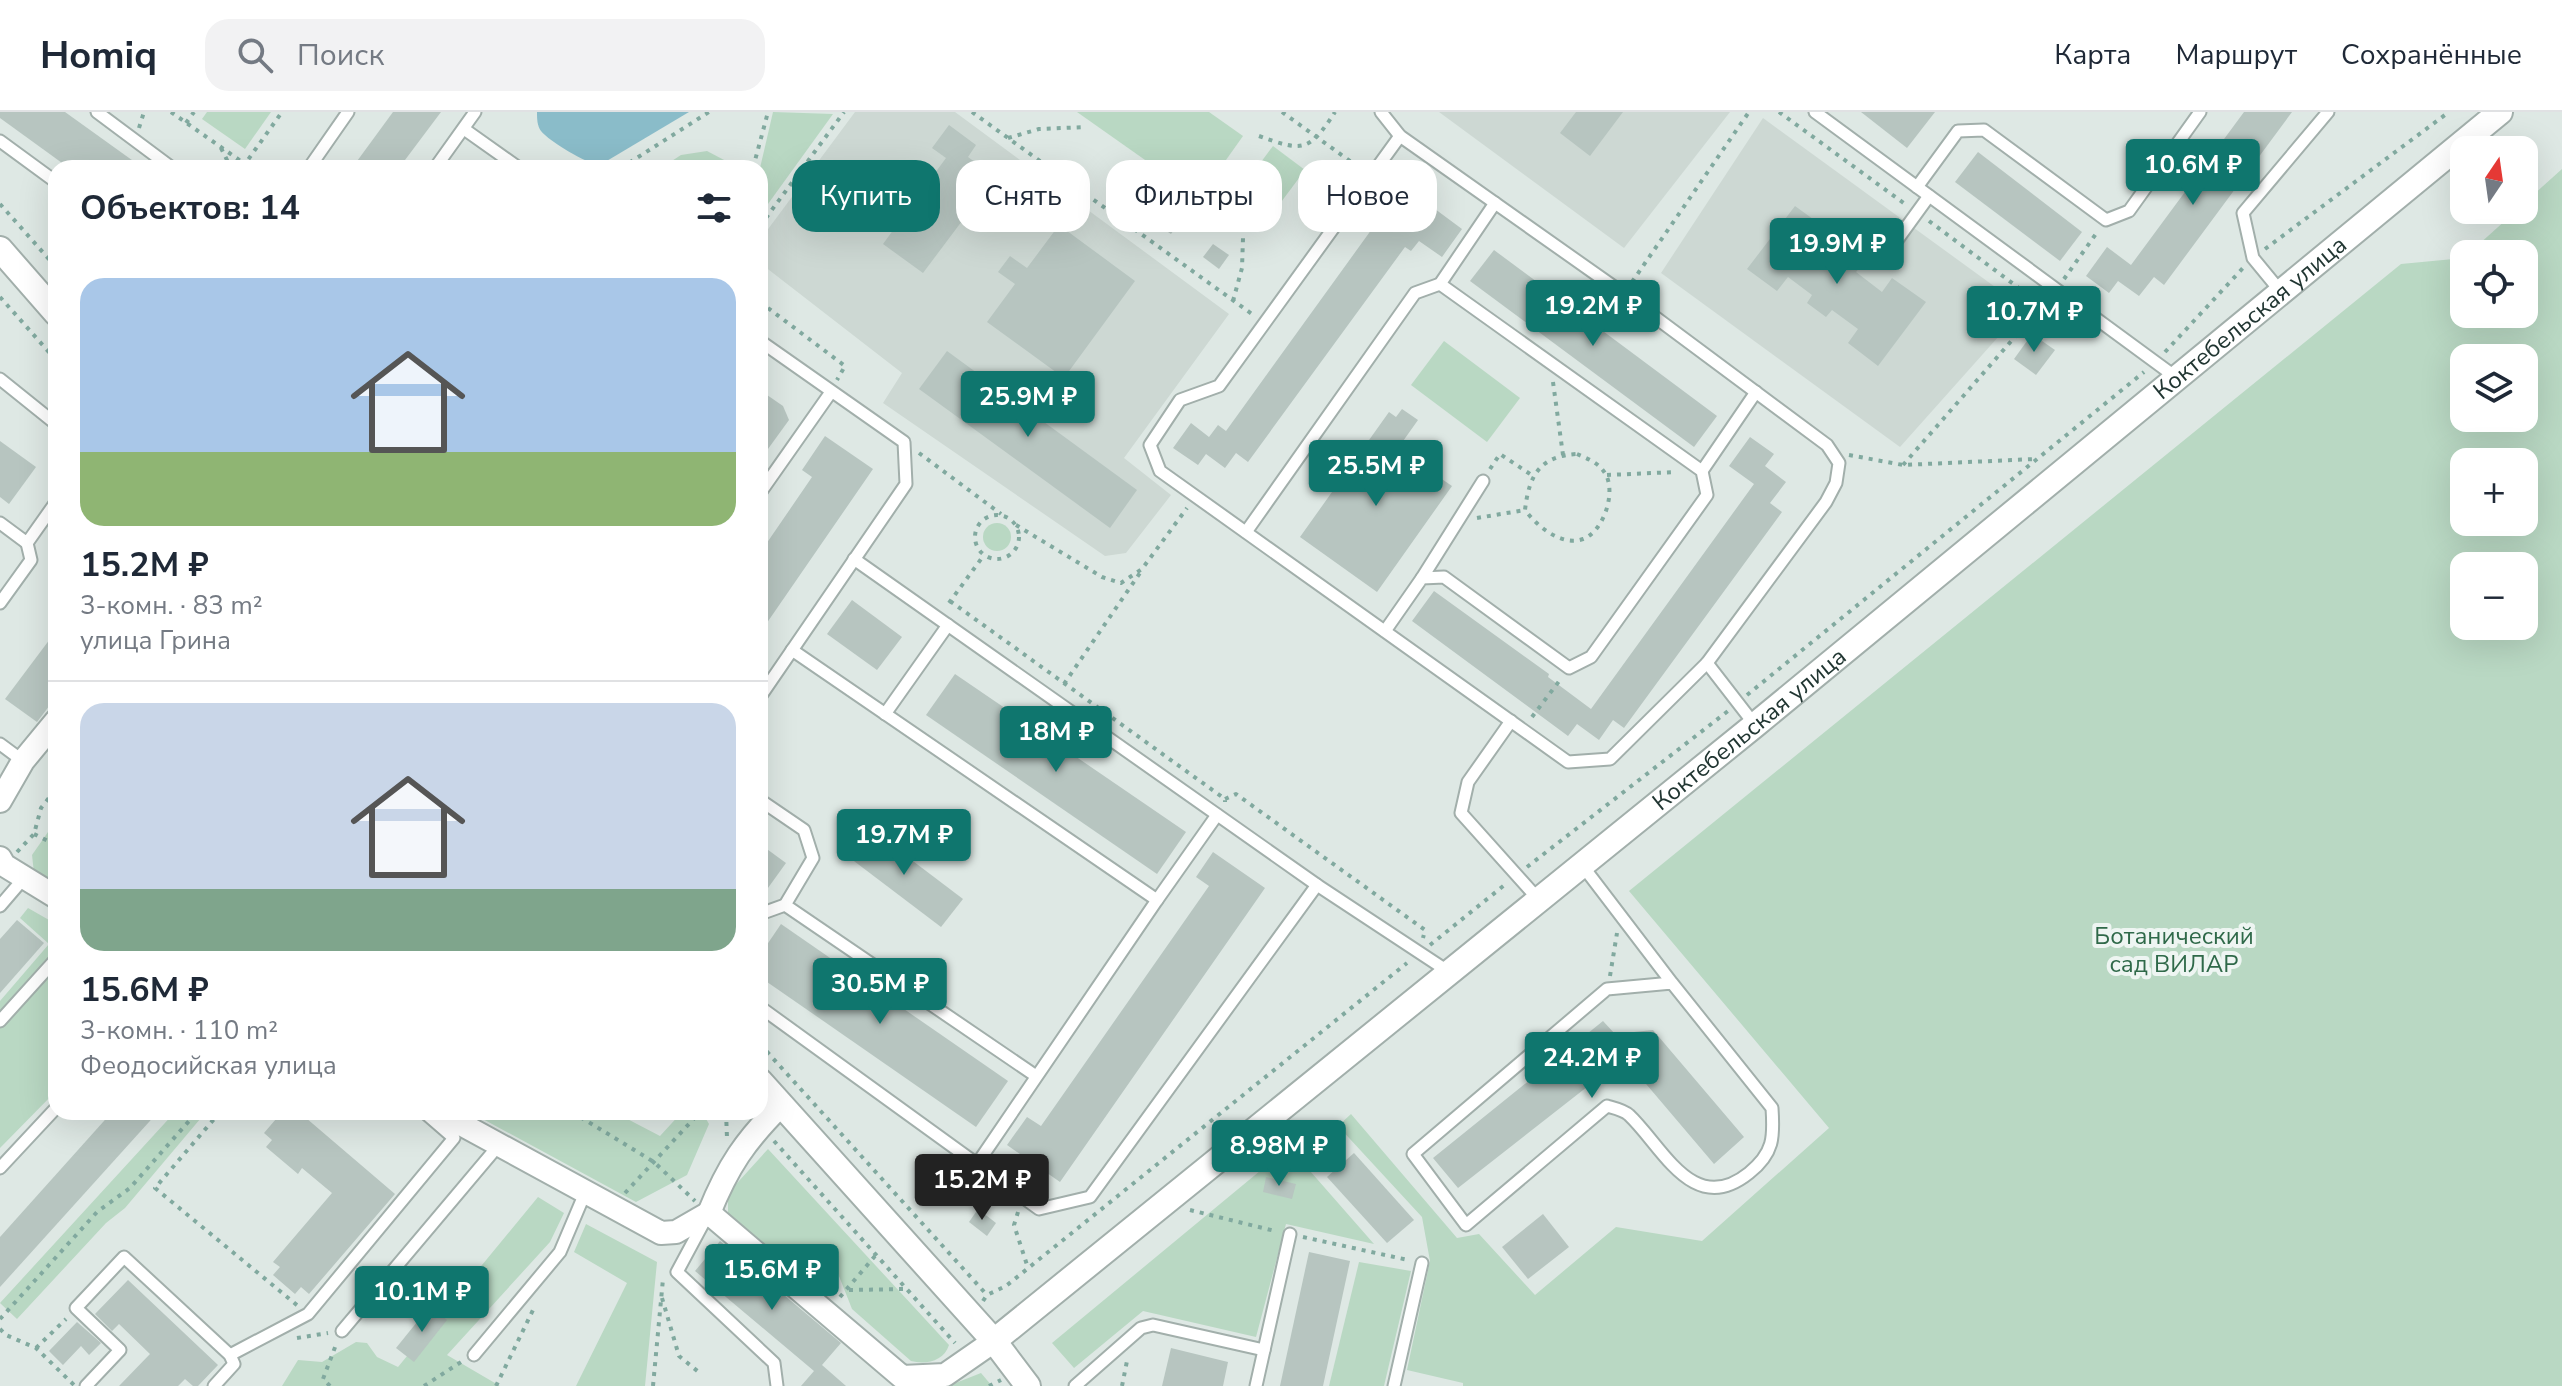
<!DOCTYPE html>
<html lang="ru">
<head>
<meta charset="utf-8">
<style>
  :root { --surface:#fff; --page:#f2f2f3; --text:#1f2937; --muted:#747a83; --line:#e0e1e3; --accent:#0f766e }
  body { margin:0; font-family:"Nunito Sans",sans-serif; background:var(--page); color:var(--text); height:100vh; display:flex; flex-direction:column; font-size:30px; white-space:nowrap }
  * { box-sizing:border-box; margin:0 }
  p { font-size:26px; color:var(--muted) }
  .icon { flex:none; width:44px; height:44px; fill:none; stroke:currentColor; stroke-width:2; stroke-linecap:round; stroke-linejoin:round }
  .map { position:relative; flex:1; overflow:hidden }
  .sheet { position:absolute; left:48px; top:48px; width:720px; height:960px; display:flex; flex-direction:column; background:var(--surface); border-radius:24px; box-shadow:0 8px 32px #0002 }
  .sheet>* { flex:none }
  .guide { position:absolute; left:792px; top:48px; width:760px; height:72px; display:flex; gap:16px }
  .needle { width:52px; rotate:13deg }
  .tools { position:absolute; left:2450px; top:24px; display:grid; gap:16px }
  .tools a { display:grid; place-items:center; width:88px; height:88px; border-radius:16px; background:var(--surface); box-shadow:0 8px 32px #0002; font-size:40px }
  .price { position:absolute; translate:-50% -68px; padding:0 18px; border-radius:8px; background:var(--accent); color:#fff; font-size:26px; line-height:52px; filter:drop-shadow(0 2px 4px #0008) }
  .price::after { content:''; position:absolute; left:50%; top:48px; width:24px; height:18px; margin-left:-12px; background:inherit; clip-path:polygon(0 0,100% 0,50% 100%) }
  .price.on { background:#222; color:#fff }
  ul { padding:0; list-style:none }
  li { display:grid; align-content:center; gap:16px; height:424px; padding:0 32px }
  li+li { border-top:2px solid var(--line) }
  li span { display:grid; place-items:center; height:248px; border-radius:24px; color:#555 }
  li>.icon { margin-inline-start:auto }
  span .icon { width:144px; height:144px; fill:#fffc; stroke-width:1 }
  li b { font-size:34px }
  h2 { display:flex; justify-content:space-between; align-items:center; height:96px; padding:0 32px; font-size:34px }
  .tag { padding:0 28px; border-radius:24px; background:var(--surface); box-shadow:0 8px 32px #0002; font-size:28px; line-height:72px }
  .tag.on { background:var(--accent); color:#fff }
  header { display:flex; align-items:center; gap:48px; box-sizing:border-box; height:112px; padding:0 40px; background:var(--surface); border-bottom:2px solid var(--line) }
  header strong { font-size:38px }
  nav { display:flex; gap:44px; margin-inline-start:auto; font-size:28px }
  .search { width:560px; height:72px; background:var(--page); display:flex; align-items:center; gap:20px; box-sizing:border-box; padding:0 28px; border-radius:24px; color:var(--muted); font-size:30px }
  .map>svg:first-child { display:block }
  .built { fill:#cdd8d3 }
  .green { fill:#b9d8c3; fill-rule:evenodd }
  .water { fill:#8abcc9 }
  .building { fill:#b7c5c0 }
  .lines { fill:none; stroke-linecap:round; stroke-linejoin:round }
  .service-casing { stroke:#a2afab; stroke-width:15 }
  .minor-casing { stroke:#a2afab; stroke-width:26 }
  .tertiary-casing { stroke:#a2afab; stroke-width:28 }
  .path { stroke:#81a99f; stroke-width:4; stroke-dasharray:4 6; stroke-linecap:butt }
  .service { stroke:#fff; stroke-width:11 }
  .minor { stroke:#fff; stroke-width:22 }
  .tertiary { stroke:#fff; stroke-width:24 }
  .labels { text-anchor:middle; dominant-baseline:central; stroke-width:8; stroke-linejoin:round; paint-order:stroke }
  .street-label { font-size:24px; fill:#213632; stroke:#eef5f2 }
  .park-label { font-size:24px; fill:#2f6949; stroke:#eef5f2 }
</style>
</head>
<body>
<header>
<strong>Homiq</strong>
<div class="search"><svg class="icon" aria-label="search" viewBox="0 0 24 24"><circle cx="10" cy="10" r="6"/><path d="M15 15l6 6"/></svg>Поиск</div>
<nav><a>Карта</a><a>Маршрут</a><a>Сохранённые</a></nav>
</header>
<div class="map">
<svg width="2562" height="1274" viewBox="0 0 2562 1274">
  <rect width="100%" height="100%" fill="#dee8e4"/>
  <g class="built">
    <path d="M855 0H955L1229 202 1124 346 1171 383 1126 441 1105 444 883 291 902 261 760 151V128Z"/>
    <path d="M1439 0H1730L1624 136Z"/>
    <path d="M1763 6 2024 196 1900 335 1661 161Z"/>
  </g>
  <g class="green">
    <path d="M207 0H271L245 37 202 7Z"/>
    <path d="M773 0 833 2 760 103V56Z"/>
    <path d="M1077 0H1209L1243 24 1199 86Z"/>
    <path d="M1273 34 1305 58 1261 117 1229 93Z"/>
    <path d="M707 39 726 49 732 56H661L681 43Z"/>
    <path d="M2562 57V1274H1463V1271L1407 1258 1430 1149 1422 1105 1338 1014 1351 1002 1457 1126 1479 1122 1535 1183 1616 1115 1702 1129 1829 1016 1629 779 2401 152 2464 146V202H2524V142H2468L2517 98H2524V91ZM2464 246H2524V306H2464ZM2464 350H2524V410H2464ZM2464 454H2524V514H2464Z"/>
    <path d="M1444 229 1520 286 1487 330 1411 273Z"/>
    <circle cx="997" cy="425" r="14"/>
    <path d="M55 710 56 712V773L34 761 32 743Z"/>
    <path d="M28 796 56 812V979L0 1036V889L49 832 20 806Z"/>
    <path d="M175 1000H206L125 1096 106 1111 17 1207 0 1191Z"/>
    <path d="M470 1000H614L660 1024 682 1000H702L709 1012 687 1063 636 1090Z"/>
    <path d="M1289 1035 1374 1132 1286 1112 1256 1225 1143 1199 1074 1256 1052 1231Z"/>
    <path d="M768 1037 949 1233C944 1249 926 1253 911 1249L852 1197 837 1159 786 1152 728 1106V1081Z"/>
    <path d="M538 1085 564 1101 550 1130 447 1243 500 1274H282L298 1248 322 1250 356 1230 367 1231 377 1245 398 1255Z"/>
    <path d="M586 1112 657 1150 645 1274H576L627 1171 574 1140Z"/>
    <path d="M1359 1150 1411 1159 1384 1274H1329Z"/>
    <path d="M981 1261 992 1274H948Z"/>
  </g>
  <path class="water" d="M537 0H689L600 53C587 52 550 30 541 19 537 14 537 6 537 0Z"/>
  <g class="building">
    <path d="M0 0H65L143 56H69L0 6Z"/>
    <path d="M393 0H441L399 56H352Z"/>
    <path d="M1576 0H1623L1590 44 1560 21Z"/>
    <path d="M1861 0H1935L1907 36Z"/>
    <path d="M2244 0H2292L2164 173 2154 165 2139 184 2118 169 2109 181 2086 164 2107 135 2131 153Z"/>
    <path d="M949 13 976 33 968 45 995 65 923 161 883 132 946 46 932 36Z"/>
    <path d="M1978 40 2082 120 2060 149 1955 70Z"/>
    <path d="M1795 94 1824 115 1814 129 1839 148 1843 143 1860 155 1856 160 1882 180 1892 166 1926 190 1878 254 1848 231 1858 217 1832 198 1826 205 1807 191 1812 183 1788 165 1777 179 1747 157Z"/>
    <path d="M1166 97 1181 108 1171 122 1156 112Z"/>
    <path d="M1435 97 1462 117 1442 145 1419 129 1411 139 1405 135 1248 350 1236 341 1225 356 1206 342 1198 353 1173 336 1191 311 1209 325 1218 313 1226 319 1382 103 1400 116 1410 102 1424 112Z"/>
    <path d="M1059 113 1135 169 1064 266 987 210 1015 172 998 160 1010 144 1027 156Z"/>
    <path d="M1213 132 1229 143 1219 157 1203 145Z"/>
    <path d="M1494 138 1717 304 1694 335 1470 169Z"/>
    <path d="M2032 222 2055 238 2036 263 2014 247Z"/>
    <path d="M947 239 1137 378 1110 416 919 277Z"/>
    <path d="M760 278 783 294 789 308 760 348Z"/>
    <path d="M1402 297 1418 308 1391 346 1423 368 1430 359 1452 374 1377 480 1300 425 1389 300 1396 305Z"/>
    <path d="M825 324 873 357 760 521V441L812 365 802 358Z"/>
    <path d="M1750 325 1774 342 1765 354 1786 370 1770 391 1782 400 1624 616 1613 608 1599 628 1577 612 1568 624 1412 509 1434 479 1549 562 1548 565 1591 597 1754 372 1729 354Z"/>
    <path d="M0 329 36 355 9 392 0 385Z"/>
    <path d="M852 488 902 525 877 558 827 522Z"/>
    <path d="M56 519V585L37 610 5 587Z"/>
    <path d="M955 562 1186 720 1157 762 926 603Z"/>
    <path d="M868 715 963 787 941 815 846 743Z"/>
    <path d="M760 732 786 751 760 787Z"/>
    <path d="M1213 740 1265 776 1060 1070 1007 1033 1027 1005 1041 1014 1209 774 1196 765Z"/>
    <path d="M17 808 44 831 0 881V827Z"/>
    <path d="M781 812 1008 969 976 1015 760 865V843Z"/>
    <path d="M1603 909 1615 922 1653 918 1744 1025 1714 1052 1624 946 1458 1076 1433 1046Z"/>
    <path d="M112 1000H158L0 1175V1125Z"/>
    <path d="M282 1000H299L395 1082 309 1182 301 1175 295 1182 273 1163 280 1155 273 1150 332 1081 302 1056 298 1062 266 1035 272 1028 264 1021Z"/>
    <path d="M1354 1041 1414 1108 1387 1131 1327 1065Z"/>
    <path d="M1266 1065 1296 1072 1292 1087 1263 1080Z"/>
    <path d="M978 1097 996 1111 987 1124 969 1110Z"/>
    <path d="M1543 1102 1569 1135 1528 1167 1502 1135Z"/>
    <path d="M720 1129 841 1231 822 1253 846 1274H801L814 1259 695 1159Z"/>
    <path d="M1309 1140 1350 1149 1323 1274H1280Z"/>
    <path d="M128 1168 218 1253 198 1274H193L185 1267 178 1274H119L150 1242 119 1212 112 1219 95 1202Z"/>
    <path d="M430 1194 447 1208 414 1250 396 1236Z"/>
    <path d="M77 1210 101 1231 89 1243 81 1234 63 1253 49 1239Z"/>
    <path d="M1171 1236 1228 1250 1223 1274H1162Z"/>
  </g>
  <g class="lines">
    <g class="service-casing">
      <g id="service">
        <path d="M97 0 172 56"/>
        <path d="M1381 0 1400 24 1624 182 1827 333 1839 351 1836 371 1826 390 1707 551 1755 613"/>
        <path d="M1815 0 2177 266"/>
        <path d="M464 17 519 56"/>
        <path d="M1400 24 1219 274 1180 288 1150 333 1160 359 1568 650 1610 647 1707 551"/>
        <path d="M0 29 56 70"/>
        <path d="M309 56 348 0"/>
        <path d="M435 56 475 0"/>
        <path d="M1917 75 1958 19 1984 18 2106 108 2129 99 2200 0"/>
        <path d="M1892 135 1929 84"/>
        <path d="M2281 180 2253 146 2243 101 2328 0"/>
        <path d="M760 229 904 330 906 372 760 585"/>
        <path d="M0 267 56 312"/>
        <path d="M1702 359 1756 280"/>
        <path d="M760 381 831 280"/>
        <path d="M0 411 27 431 56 390"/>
        <path d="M1246 420 1415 181 1440 172 1495 91"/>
        <path d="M854 447 1317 773 1449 860"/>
        <path d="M1422 466 1483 369"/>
        <path d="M0 491 31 448 27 431"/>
        <path d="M1385 519 1422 466 1444 465 1569 556 1591 545 1707 383 1702 359 1440 172"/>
        <path d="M792 538 1157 788 977 1052"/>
        <path d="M885 602 948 513"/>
        <path d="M1511 609 1468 670 1461 701 1539 788"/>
        <path d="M0 632 23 649"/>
        <path d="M760 688 804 718 813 746 785 793 760 802"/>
        <path d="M1582 753 1672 871 1772 996C1774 1025 1774 1041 1749 1061 1693 1106 1663 1035 1629 1003 1624 998 1614 996 1607 994L1466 1113 1413 1042 1607 877 1672 871"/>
        <path d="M1157 788 1217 703"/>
        <path d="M785 793 1036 964"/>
        <path d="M0 794 24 766"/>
        <path d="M760 895 1039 1097 1090 1085 1317 773"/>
        <path d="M0 909 56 847"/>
        <path d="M0 1056 56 996"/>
        <path d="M705 1108 677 1160 774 1251 777 1274"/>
        <path d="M342 1219 498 1034"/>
        <path d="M230 1243 308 1202 454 1026 424 1000"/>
        <path d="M474 1243 560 1140 585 1081"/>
        <path d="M86 1274 120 1238 76 1196 124 1145 230 1243 234 1252 214 1274"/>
        <path d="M1075 1274 1141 1216 1153 1213 1264 1238"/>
        <path d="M1256 1274 1290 1122"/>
        <path d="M1394 1274 1422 1151"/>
      </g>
    </g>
    <g class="minor-casing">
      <g id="minor">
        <path d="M0 689 23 649 56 609"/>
        <path d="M0 746 4 753 56 785"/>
        <path d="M439 1000 661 1121 676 1120 709 1101 902 1265 945 1263 994 1229"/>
        <path d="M709 1101C728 1054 745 1029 781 993"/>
      </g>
    </g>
    <g class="tertiary-casing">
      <g id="tertiary">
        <path d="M0 137 56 201"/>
        <path d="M760 969 994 1229 1028 1274"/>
        <path id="s1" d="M994 1229 1755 613 2500 0"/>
      </g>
    </g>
    <g class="path">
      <path d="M171 0 245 52"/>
      <path d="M972 0 1252 202"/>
      <path d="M1282 0 1361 57"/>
      <path d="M1779 0 1905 92"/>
      <path d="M186 11 194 0"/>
      <path d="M139 16 144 0"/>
      <path d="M1259 24C1303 40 1309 40 1335 0"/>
      <path d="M1008 26 1039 17 1086 15"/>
      <path d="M221 36 231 56"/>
      <path d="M245 56V52L282 0"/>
      <path d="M621 56 709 0"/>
      <path d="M753 56 768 0"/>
      <path d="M0 92 56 155"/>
      <path d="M1929 109 2043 194"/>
      <path d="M760 114 844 0"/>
      <path d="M2265 137 2449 0"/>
      <path d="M2064 167 2098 119"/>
      <path d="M1632 170 1749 0"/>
      <path d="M0 185 56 248"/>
      <path d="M1233 189 1242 156 1243 126"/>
      <path d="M760 190 845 254 837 268"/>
      <path d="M2165 240 2243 156"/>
      <path d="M1553 270 1563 343"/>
      <path d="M919 341 1001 402"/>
      <path d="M1577 342C1588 347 1600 351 1606 363 1616 382 1603 420 1583 427 1561 435 1536 413 1525 398 1529 363 1540 344 1577 342Z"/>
      <path d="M1849 343 1903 353 2035 347"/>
      <path d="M1903 353 2048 187"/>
      <path d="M1490 357 1500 342 1533 364"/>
      <path d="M1607 363 1676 360"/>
      <circle cx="997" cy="425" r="22"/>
      <path d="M1477 406 1525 398"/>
      <path d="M1016 413 1102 465 1121 471 1142 457 1187 396"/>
      <path d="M950 489 1225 687V690"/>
      <path d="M949 491 984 443"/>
      <path d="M1064 572 1140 461"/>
      <path d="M1747 583 2144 260"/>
      <path d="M1532 605 1560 568"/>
      <path d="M1225 687 1236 682 1425 818 1423 826"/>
      <path d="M34 722 56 733"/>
      <path d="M17 740 34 722 41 696 56 677"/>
      <path d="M1527 755 1728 599"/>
      <path d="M1430 833 1507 771"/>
      <path d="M1610 864 1617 821"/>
      <path d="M760 932 987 1183"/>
      <path d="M220 1000 155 1076 298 1194"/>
      <path d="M572 1000 654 1050 695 1089"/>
      <path d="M726 1000 727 1026"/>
      <path d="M774 1029 955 1231"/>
      <path d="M625 1081 700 1000"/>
      <path d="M1190 1098 1275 1119"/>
      <path d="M1018 1100 1014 1113 1028 1156"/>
      <path d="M1303 1125 1408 1148"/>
      <path d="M849 1178 906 1177"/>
      <path d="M840 1185 875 1144"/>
      <path d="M662 1186 679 1244 701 1262"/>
      <path d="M983 1189 987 1183 1006 1174 1407 851"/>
      <path d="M0 1207 97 1100 130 1076 197 1000"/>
      <path d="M0 1217 6 1223 36 1236 74 1273"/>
      <path d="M297 1226 328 1221"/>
      <path d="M36 1236 66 1207"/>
      <path d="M330 1274 323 1267 337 1230"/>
      <path d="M424 1274 461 1250"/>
      <path d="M496 1274 534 1196"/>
      <path d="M653 1274 663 1167"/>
      <path d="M989 1274 1001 1268"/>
      <path d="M1122 1274 1127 1249"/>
    </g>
    <use href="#service" class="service"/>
    <use href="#minor" class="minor"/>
    <use href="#tertiary" class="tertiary"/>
  </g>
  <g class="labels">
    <g class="street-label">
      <text stroke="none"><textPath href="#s1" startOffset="1620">Коктебельская улица</textPath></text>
      <text stroke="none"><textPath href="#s1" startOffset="972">Коктебельская улица</textPath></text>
    </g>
    <g class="park-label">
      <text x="2174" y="824">Ботанический<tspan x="2174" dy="28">сад ВИЛАР</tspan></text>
    </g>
  </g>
</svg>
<div class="tools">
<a><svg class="needle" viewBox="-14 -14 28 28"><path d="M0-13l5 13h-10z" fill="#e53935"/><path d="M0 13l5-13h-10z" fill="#747a83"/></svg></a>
<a><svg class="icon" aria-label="locate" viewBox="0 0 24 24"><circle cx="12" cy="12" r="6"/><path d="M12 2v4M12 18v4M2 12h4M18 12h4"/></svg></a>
<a><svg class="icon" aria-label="layers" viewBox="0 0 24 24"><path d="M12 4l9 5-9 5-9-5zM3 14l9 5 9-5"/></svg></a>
<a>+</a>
<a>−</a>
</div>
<b class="price" style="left:2193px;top:95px">10.6M ₽</b>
<b class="price" style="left:1837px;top:174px">19.9M ₽</b>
<b class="price" style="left:1593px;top:236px">19.2M ₽</b>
<b class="price" style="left:2034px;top:242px">10.7M ₽</b>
<b class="price" style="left:1028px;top:327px">25.9M ₽</b>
<b class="price" style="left:1376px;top:396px">25.5M ₽</b>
<b class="price" style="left:1056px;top:662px">18M ₽</b>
<b class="price" style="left:904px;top:765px">19.7M ₽</b>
<b class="price" style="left:880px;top:914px">30.5M ₽</b>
<b class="price" style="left:1592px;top:988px">24.2M ₽</b>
<b class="price" style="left:1279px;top:1076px">8.98M ₽</b>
<b class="price on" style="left:982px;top:1110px">15.2M ₽</b>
<b class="price" style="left:772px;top:1200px">15.6M ₽</b>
<b class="price" style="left:422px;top:1222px">10.1M ₽</b>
<div class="guide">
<a class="tag on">Купить</a>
<a class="tag">Снять</a>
<a class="tag">Фильтры</a>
<a class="tag">Новое</a>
</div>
<section class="sheet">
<h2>Объектов: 14<svg class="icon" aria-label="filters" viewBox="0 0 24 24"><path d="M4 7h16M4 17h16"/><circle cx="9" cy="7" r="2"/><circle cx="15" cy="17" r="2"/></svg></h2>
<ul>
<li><span style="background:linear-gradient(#a9c7e8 70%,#8fb573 0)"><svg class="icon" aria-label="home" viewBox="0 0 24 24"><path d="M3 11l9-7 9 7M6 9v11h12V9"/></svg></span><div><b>15.2M ₽</b><p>3-комн. · 83 m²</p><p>улица Грина</p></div></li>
<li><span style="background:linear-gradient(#c9d6e8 75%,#7fa58c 0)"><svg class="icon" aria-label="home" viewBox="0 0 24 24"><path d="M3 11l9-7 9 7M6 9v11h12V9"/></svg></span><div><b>15.6M ₽</b><p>3-комн. · 110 m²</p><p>Феодосийская улица</p></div></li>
</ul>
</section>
</div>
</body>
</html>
